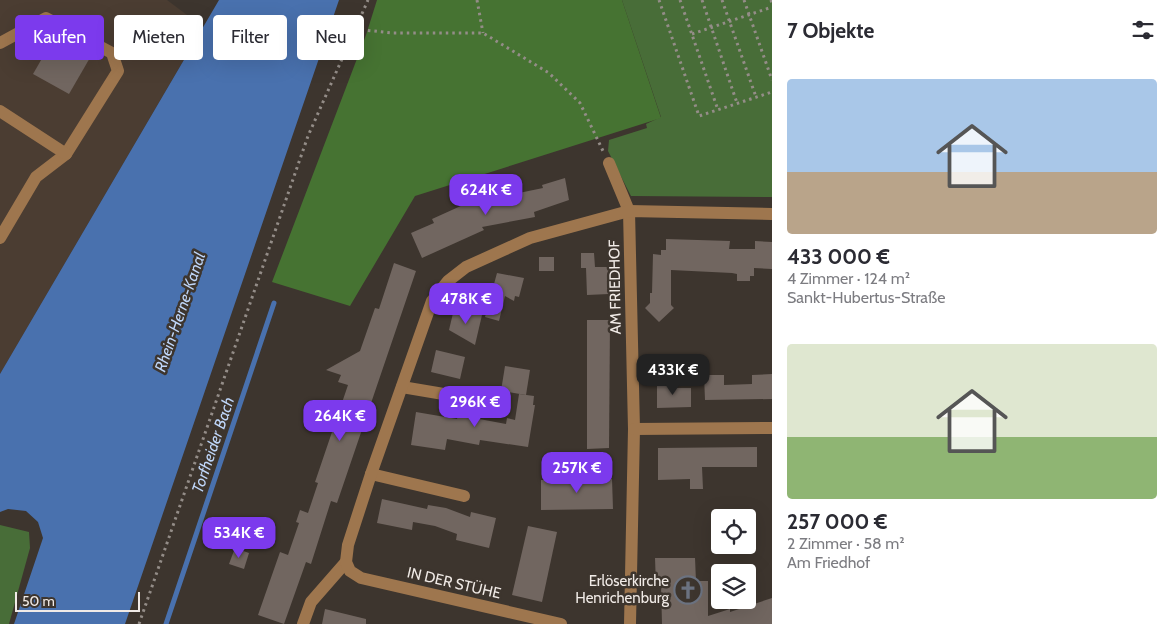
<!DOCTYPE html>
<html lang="de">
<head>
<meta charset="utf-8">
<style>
  :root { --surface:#fff; --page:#f7f7f7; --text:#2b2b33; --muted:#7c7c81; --accent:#7c3aed }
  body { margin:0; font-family:Cabin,sans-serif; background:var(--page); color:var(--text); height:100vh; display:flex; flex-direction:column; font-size:19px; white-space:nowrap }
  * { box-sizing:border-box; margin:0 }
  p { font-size:16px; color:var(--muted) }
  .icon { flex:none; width:28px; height:28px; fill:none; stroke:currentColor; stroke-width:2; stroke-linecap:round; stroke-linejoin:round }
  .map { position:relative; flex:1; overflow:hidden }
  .panel { display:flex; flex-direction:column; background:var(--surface); width:400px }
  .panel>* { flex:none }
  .guide { position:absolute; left:15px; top:15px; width:475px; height:45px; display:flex; gap:10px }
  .buttons { position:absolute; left:711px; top:509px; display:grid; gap:10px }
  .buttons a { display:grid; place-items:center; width:45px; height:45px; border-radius:5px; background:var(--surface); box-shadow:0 5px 20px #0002; font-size:25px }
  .scale { position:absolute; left:15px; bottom:12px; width:125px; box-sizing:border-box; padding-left:5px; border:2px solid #f1ebe7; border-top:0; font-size:14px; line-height:18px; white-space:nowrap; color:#f1ebe7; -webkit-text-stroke:4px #3d352e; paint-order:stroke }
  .price { position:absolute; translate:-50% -42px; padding:0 11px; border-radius:10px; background:var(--accent); color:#fff; font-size:16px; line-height:32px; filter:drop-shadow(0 1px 2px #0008) }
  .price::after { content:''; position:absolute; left:50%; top:30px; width:15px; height:11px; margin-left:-8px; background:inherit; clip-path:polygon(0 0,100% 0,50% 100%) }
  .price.on { background:#222; color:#fff }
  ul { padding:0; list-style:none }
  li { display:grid; align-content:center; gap:10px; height:265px; padding:0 15px }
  li span { display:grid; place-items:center; height:155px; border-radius:5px; color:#555 }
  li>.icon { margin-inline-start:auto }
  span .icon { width:90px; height:90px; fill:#fffc; stroke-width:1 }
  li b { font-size:21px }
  h2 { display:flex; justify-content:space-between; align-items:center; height:60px; padding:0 15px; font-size:21px }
  .pill { padding:0 18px; border-radius:5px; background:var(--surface); box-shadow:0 5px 20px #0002; font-size:18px; line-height:45px }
  .pill.on { background:var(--accent); color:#fff }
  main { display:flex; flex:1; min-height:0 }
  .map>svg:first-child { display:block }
  .built { fill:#4b3d32 }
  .green { fill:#486d38 }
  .forest { fill:#467332 }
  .water { fill:#4971ae }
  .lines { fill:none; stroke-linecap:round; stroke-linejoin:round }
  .stream { stroke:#4971ae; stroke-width:5 }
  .building { fill:#716660 }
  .path { stroke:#948d88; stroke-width:3; stroke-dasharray:2.5 4; stroke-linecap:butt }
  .minor { stroke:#9e764e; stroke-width:12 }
  .labels { text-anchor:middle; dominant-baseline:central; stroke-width:5; stroke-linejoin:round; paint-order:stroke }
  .street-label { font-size:15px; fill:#f1ebe7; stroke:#3d352e }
  .poi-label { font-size:15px; fill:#f1ebe7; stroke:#3d352e; text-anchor:end }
  .water-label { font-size:16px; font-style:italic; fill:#bfd6f9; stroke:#3d352e }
</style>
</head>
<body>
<main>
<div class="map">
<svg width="772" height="624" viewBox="0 0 772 624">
  <rect width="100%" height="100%" fill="#3d352e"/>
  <path class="built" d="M0 0H167L203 27 0 374Z"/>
  <g class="green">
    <path d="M622 0H772V197L631 196 608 151 609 140 647 128 646 124 661 117Z"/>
    <path d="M0 525 29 532 30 548 9 624H0Z"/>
  </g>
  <path class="forest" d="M377 0H622L661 118 415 196 350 306 272 282 366 35Z"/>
  <path class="water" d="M219 0H339L125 624H14L43 538 38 522 26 511 8 509 0 512V374Z"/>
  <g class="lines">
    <path class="stream" d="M166 624 274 303"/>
  </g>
  <g class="building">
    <path d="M55 36 91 56 69 94 33 74Z"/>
    <path d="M565 178 569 200 534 212 535 217 482 227 484 230 422 258 411 233 434 223 432 219 474 200 472 192 499 197 543 188 542 185Z"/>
    <path d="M666 239 730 241 729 249H755V241L772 242V269L754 268V276H750V281H737V274L732 273 671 270V305L674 308 659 322 645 308 650 303V293H652L653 254 661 255V250H666Z"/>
    <path d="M581 253H594L595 267H609V294L587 295 586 268H581Z"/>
    <rect x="539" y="257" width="15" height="14"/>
    <path d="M394 263 416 271 337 503 331 501 311 564 306 562 284 624 258 615 280 552 288 555 299 523 296 522 300 510 308 513 318 483 315 482 348 385 338 382 341 375 326 370 360 351 375 308 379 309Z"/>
    <path d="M497 273 524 278 519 297 515 296 514 301 505 296 499 321 485 317Z"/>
    <path d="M454 309 482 315 475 345 449 330Z"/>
    <path d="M587 320H610L609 448 587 449Z"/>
    <path d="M436 350 465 357 460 379 431 372Z"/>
    <path d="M505 366 530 370 526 395 501 391Z"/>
    <path d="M772 374V399L705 400 704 375H724V385L752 384V375Z"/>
    <path d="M677 383V388H691V407L657 408V384Z"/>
    <path d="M519 394 534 396 533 405H535L528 447 480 440 479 445 447 439 445 450 411 445 416 412 457 419 458 415 506 424 507 418 515 420Z"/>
    <path d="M757 447V467H702L703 489H690V479L658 480V448Z"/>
    <path d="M589 479H612L613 509 541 510V480Z"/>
    <path d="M382 499 427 509 428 505 446 508 470 517 471 512 496 518 489 548 456 540 457 534 435 526 413 522 412 530 377 523Z"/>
    <path d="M528 526 557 532 542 602 512 595Z"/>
    <path d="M235 548 249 553 244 569 229 564Z"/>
    <path d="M655 558H695L696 581H708V616L730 609V612L772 598V624H662L661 586H656Z"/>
    <path d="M325 609 366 619V624H322Z"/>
  </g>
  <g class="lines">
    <g class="path">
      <path d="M477 0 483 33"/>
      <path d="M659 0 699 116 772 92"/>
      <path d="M680 0 718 110"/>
      <path d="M702 0 737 103"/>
      <path d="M722 0 756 97"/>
      <path d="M744 0 772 80"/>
      <path d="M771 0 772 4"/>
      <path d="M355 29 392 33H483L549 73 580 103 603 151"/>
      <path d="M692 34 772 7"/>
      <path d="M139 624 308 136 368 0"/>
    </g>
    <g class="minor">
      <path d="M0 43 46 18 112 53 118 71 66 154 36 177 0 238"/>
      <path d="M0 111 66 154"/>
      <path d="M609 163 629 211 634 429 630 624"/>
      <path d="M402 387 491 402"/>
      <path d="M634 429 772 428"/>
      <path d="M371 474 464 496"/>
      <path d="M303 624 311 602 346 562"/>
      <path d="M561 624 361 578 350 571 346 562 348 545 371 474 432 301 448 281 466 267 530 238 629 211 772 214"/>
    </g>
  </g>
  <defs>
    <g id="church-ring" transform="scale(1.4375)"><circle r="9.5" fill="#3d352e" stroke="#6b7280" stroke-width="1.5"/><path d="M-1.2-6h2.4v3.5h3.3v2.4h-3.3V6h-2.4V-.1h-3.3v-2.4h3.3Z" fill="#6b7280"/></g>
  </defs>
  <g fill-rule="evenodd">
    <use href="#church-ring" x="688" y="590"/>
  </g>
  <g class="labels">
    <g class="street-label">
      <text transform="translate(615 287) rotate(-91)">AM FRIEDHOF</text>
      <text transform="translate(454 583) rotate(13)">IN DER STÜHE</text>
    </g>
    <g class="poi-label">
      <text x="669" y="581">Erlöserkirche<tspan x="669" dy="17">Henrichenburg</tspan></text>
    </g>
    <g class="water-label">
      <text transform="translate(180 312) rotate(-71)">Rhein-Herne-Kanal</text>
      <text transform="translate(213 445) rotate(-71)">Torfheider Bach</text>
    </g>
  </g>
</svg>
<div class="buttons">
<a><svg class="icon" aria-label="locate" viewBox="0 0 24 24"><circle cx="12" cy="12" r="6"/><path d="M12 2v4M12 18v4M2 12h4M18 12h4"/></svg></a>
<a><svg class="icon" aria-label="layers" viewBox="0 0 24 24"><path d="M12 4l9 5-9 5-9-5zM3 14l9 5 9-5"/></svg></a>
</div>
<div class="scale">50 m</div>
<b class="price" style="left:486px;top:216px">624K €</b>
<b class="price" style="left:466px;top:325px">478K €</b>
<b class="price on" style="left:673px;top:396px">433K €</b>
<b class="price" style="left:475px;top:428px">296K €</b>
<b class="price" style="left:340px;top:442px">264K €</b>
<b class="price" style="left:577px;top:494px">257K €</b>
<b class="price" style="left:239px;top:559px">534K €</b>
<div class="guide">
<a class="pill on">Kaufen</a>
<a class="pill">Mieten</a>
<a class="pill">Filter</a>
<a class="pill">Neu</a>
</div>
</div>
<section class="panel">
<h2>7 Objekte<svg class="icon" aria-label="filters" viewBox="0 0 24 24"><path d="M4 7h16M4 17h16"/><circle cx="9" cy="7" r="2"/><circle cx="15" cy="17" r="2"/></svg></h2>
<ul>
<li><span style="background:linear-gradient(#a9c7e8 60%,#b9a48a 0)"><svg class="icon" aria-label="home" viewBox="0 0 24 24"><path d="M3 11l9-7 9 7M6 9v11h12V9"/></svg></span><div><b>433 000 €</b><p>4 Zimmer · 124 m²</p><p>Sankt-Hubertus-Straße</p></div></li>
<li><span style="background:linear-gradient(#dfe7d0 60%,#8fb573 0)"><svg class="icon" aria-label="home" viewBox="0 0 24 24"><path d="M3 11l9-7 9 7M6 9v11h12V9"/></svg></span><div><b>257 000 €</b><p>2 Zimmer · 58 m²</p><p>Am Friedhof</p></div></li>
</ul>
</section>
</main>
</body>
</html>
